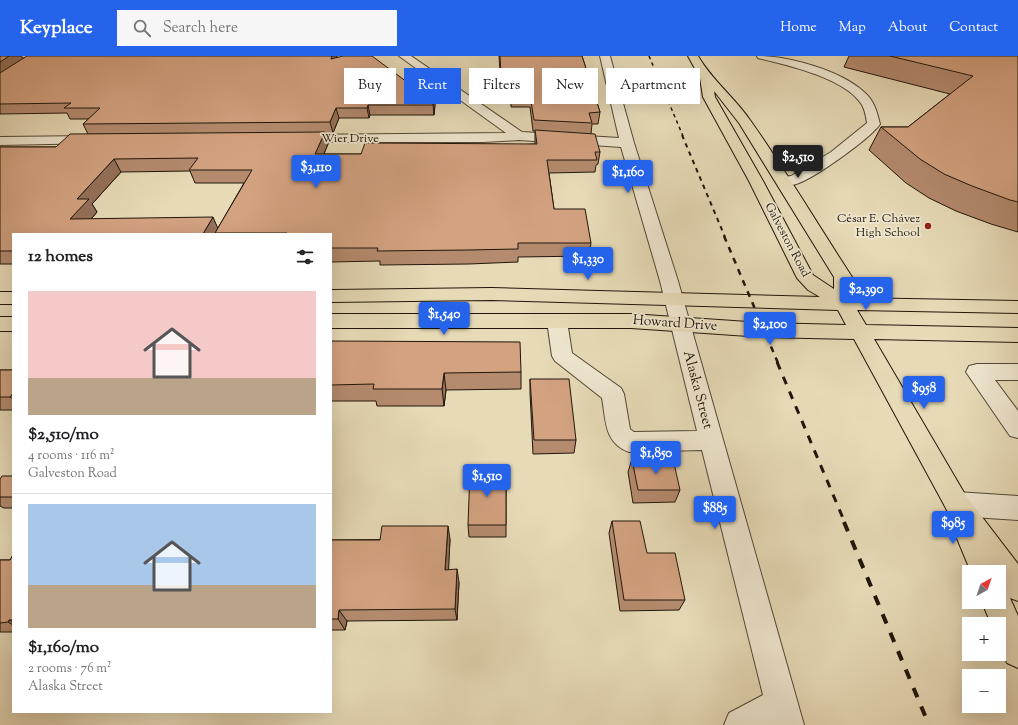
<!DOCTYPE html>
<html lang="en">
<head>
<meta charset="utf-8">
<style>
  :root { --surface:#fff; --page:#f6f6f6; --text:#202124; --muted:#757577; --line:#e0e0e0; --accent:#2563eb }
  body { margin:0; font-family:"Sorts Mill Goudy",serif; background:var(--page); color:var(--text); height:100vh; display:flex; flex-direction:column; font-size:15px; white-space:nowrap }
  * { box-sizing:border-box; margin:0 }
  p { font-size:13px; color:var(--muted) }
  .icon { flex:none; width:22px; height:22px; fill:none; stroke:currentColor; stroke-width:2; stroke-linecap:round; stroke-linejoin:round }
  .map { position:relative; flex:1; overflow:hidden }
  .panel { position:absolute; left:12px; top:177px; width:320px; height:480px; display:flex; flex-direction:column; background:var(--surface); border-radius:0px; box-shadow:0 4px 16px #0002 }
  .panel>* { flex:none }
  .hud { position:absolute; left:344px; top:12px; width:380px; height:36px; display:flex; gap:8px }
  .needle { width:26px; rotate:40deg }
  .fabs { position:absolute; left:962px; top:509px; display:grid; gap:8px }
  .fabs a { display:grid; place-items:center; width:44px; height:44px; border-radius:0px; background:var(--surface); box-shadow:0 4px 16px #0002; font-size:20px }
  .price { position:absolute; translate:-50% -34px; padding:0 9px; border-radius:4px; background:var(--accent); color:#fff; font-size:13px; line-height:26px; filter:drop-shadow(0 1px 2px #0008) }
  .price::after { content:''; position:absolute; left:50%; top:24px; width:12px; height:9px; margin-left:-6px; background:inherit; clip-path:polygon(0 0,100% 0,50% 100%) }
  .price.active { background:#222; color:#fff }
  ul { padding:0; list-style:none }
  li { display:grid; align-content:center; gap:8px; height:212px; padding:0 16px }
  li+li { border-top:1px solid var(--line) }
  li span { display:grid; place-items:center; height:124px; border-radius:0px; color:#555 }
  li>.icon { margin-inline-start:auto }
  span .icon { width:72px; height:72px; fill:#fffc; stroke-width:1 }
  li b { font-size:17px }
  h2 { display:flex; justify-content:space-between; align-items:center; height:48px; padding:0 16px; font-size:17px }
  .tag { padding:0 14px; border-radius:0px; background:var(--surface); box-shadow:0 4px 16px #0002; font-size:14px; line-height:36px }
  .tag.active { background:var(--accent); color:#fff }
  header { display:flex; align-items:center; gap:24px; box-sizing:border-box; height:56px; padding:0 20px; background:var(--accent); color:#fff }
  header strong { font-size:19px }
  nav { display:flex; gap:22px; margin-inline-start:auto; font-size:14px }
  .search { width:280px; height:36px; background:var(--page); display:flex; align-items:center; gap:10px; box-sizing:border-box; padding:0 14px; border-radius:0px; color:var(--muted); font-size:15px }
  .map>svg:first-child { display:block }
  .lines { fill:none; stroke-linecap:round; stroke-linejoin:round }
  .minor-casing { stroke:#524735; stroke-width:2 }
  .major-casing { stroke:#20160a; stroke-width:2 }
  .minor { fill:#efe7d0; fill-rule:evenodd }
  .major { fill:#e7dab7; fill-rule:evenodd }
  .rail-far4 { stroke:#20160a; stroke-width:1.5; stroke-dasharray:3.5 3.5; stroke-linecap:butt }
  .rail-far3 { stroke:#20160a; stroke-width:2; stroke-dasharray:4.5 4.5; stroke-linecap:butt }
  .rail-far2 { stroke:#20160a; stroke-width:2.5; stroke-dasharray:6 6; stroke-linecap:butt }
  .rail-far1 { stroke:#20160a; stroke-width:3; stroke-dasharray:8 8; stroke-linecap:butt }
  .rail { stroke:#20160a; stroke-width:4; stroke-dasharray:10 10; stroke-linecap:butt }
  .wall { fill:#b58b6f; stroke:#20160a; fill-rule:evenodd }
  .shaded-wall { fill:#94715a; stroke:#20160a }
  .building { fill:#d3a281; stroke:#20160a }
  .poi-dot { fill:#8f2418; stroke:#efe7d0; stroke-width:1.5 }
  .labels { text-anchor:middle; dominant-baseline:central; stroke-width:3.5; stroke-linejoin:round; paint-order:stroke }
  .far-street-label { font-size:12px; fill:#20160a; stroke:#efe7d0 }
  .far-poi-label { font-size:12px; fill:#20160a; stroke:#efe7d0; text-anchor:end }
  .street-label { font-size:14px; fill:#20160a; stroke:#efe7d0 }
</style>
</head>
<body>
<header>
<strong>Keyplace</strong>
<div class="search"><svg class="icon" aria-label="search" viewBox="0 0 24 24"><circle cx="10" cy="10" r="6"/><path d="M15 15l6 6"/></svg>Search here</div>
<nav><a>Home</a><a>Map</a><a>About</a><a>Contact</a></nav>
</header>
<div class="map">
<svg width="1018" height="669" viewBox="0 0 1018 669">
  <rect width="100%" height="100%" fill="#e7dab7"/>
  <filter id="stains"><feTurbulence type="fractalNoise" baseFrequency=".005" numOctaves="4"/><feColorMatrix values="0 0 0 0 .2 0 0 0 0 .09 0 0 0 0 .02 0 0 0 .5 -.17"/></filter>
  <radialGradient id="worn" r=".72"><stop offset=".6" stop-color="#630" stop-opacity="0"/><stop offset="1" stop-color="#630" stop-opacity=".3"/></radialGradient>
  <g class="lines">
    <g class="minor-casing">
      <g id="minor">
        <path d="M399 0H411L522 76 619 82 600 0H610L634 87 678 225 804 669H724L729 657 763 639 702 394 629 396C604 387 606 364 602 342L555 305 552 300 547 265 550 260 557 258 564 260 567 265 572 297 621 332 624 338 630 373 634 376 697 375 660 225 621 91 519 84 484 86H292L290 83 292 80 297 79 506 77Z"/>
        <path d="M757 0C788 0 840 14 864 36 874 44 877 56 880 68 871 82 816 121 799 127 793 130 784 130 778 128L776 125 778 122 791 120 831 96 867 67C866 61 865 54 862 49 846 22 787 9 758 2Z"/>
        <path d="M93 80 98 81 100 84 98 87 0 89V81Z"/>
        <path d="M977 308H1018V324H995L1018 355V382L1010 380 966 316 969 310Z"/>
        <path d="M957 436 1018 440V464L957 460 948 456 944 448 948 440Z"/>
      </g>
    </g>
    <g class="major-casing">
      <g id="major">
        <path d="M688 0H698C712 24 734 41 750 64 786 115 818 169 852 221L853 242 1018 245V257L857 254 866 269 1018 272V286L874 283 966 440 1018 508V545L1010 542 1018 560V612L1007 607 999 587V568H991L982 546H999V532L1003 534 999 529V516H971L956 480 960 473 948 456 854 283 763 281 631 272H331V258H631L763 267 846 269 838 254 492 244 331 246V234L492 232 820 241 808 234 797 222 749 125 703 41 700 22ZM714 35 739 67 834 221V233L813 219 763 125 715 41Z"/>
        <rect x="0" y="236" width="13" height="12"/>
        <rect x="0" y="261" width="13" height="14"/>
      </g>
    </g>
    <use href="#minor" class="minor"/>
    <use href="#major" class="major"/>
    <path class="rail-far4" d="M649 0 683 80"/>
    <path class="rail-far3" d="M682 79 725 181"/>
    <path class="rail-far2" d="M724 180 778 307"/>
    <path class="rail-far1" d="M777 306 845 467"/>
    <path class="rail" d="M844 466 929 669"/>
  </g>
  <g class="wall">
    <path d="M0 0H21L23 2 337 1 411 29 436 28V38L434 59H370L369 62H339L333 77H325L328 88 324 98H361L535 88V75H533L530 51H511V47H502L499 0H582L600 56 598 68H592L591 78 600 96 598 108 596 109 595 116 549 117 554 153 591 187 589 200 518 201V206L469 208 380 209V205L331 206V178H13V208H0V91H56L88 78 83 68 89 63H70L67 57 0 58ZM190 115 195 127H244L218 172 91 163 97 156 92 148 121 116Z"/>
    <path d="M849 0H1018V176L991 168 956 155 929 142 906 127 869 94 881 71H908L950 38 844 11Z"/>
    <path d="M331 285 521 316V333L446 334 444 350H377L376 345H331Z"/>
    <rect x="0" y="314" width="13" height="40"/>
    <path d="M530 323 576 384 574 397 533 398 530 337Z"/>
    <path d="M632 403 680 434 675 446 633 447 628 416Z"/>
    <path d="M506 415V481H469L468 469Z"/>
    <path d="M13 420V452H4L0 450V423Z"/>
    <path d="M612 465 685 544 679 554 620 555 609 477Z"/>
    <path d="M450 483 448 514 459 526 457 564 347 565 345 574H331V484Z"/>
    <path d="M13 499V576H0V504H10Z"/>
  </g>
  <g class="shaded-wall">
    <path d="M9 0H21L24 4 0 19V6Z"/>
    <path d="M332 0H337V2L331 3Z"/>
    <path d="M436 28V38L434 59 433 49Z"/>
    <path d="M368 49 370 59 369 62 367 52Z"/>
    <path d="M336 52 339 62 333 77 330 66Z"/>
    <path d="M325 76 328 88 318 111 315 98Z"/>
    <path d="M114 103 121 116 92 148 97 156 79 177 70 163 77 143Z"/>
    <path d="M213 161 219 175 215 177V178H203Z"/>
    <path d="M444 317 446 334 444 350 442 333Z"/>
    <path d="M13 337V343L10 341Z"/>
    <path d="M448 470 450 483 448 527 445 514Z"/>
    <path d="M457 513 459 526 457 564 455 553Z"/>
    <path d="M339 554 347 565 345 574 338 563Z"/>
    <path d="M9 564 13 566V569L8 566Z"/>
  </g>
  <g class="building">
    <path d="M0 0H9L0 6Z"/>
    <path d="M27 0H332L331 3 343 0H372L411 29 436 28 433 49H368L367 52H336L330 66 83 68 100 52H64L71 47 0 48V17Z"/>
    <path d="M500 0H582L600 56 589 57 592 67 534 64 530 39 511 40V36H502Z"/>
    <path d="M890 0H1018V146L1010 144 972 130 944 118 920 103 881 71H908L973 20Z"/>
    <path d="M535 74 595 78 600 96H595L597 104H547L554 153H585L591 187H518V193L468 194 377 195 378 192H331V178H286L287 177H215L252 114H189L198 102 114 103 77 143H89L70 163 213 161 203 178H13V195H0V91H56L70 78 325 76 315 98H361L365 87 537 88Z"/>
    <path d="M331 285 520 286 521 316 444 317 442 333H373L374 328 331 329Z"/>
    <path d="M0 314H13V337L10 341H0Z"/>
    <path d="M530 323H569L576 384H534Z"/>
    <path d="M632 403H673L680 434H638Z"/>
    <path d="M470 415H506V469H468Z"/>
    <path d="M2 420H13V441H0V423Z"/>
    <path d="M612 465H640L647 497H675L685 544H624Z"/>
    <path d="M382 470H448L445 514 457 513 455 553 339 554 338 563H331V484H380Z"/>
    <path d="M13 499V564H9L8 566 0 567V504H10Z"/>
  </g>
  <circle class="poi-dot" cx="928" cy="170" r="4"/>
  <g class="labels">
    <g class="far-street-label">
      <text x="350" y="83">Wier Drive</text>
      <text transform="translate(787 184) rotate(62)">Galveston Road</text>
    </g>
    <g class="far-poi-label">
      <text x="920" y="163">César E. Chávez<tspan x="920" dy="14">High School</tspan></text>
    </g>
    <g class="street-label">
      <text transform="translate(675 268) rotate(4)">Howard Drive</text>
      <text transform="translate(697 334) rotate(75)">Alaska Street</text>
    </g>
  </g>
  <rect width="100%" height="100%" filter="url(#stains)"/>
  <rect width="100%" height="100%" fill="url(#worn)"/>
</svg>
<div class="fabs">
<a><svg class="needle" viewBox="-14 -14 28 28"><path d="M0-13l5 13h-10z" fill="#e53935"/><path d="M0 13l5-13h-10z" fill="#757577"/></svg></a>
<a>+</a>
<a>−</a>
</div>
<b class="price active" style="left:798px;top:123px">$2,510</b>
<b class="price" style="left:316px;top:133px">$3,110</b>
<b class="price" style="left:628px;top:138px">$1,160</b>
<b class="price" style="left:588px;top:225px">$1,330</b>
<b class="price" style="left:866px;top:255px">$2,390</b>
<b class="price" style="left:444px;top:280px">$1,540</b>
<b class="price" style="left:770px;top:290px">$2,100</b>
<b class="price" style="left:924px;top:354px">$958</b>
<b class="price" style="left:656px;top:419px">$1,850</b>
<b class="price" style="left:487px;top:442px">$1,510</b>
<b class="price" style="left:715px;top:474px">$885</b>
<b class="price" style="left:953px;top:489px">$985</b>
<div class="hud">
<a class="tag">Buy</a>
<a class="tag active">Rent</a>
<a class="tag">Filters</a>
<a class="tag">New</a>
<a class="tag">Apartment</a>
</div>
<section class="panel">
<h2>12 homes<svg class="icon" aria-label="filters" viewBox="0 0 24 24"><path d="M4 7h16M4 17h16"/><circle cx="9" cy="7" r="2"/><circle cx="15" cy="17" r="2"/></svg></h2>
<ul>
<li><span style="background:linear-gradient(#f6c9c9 70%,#b9a48a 0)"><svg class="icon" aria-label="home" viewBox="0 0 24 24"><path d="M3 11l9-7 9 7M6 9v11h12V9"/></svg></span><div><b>$2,510/mo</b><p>4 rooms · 116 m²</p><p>Galveston Road</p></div></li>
<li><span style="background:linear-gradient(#a9c7e8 65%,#b9a48a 0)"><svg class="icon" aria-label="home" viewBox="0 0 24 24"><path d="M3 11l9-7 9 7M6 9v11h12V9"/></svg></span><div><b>$1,160/mo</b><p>2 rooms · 76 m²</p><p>Alaska Street</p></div></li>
</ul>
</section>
</div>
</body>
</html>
